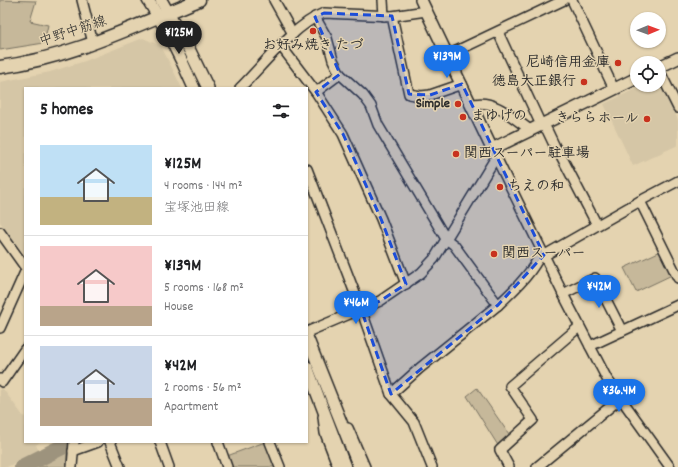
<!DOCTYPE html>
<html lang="en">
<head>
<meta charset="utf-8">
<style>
  :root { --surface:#fff; --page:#f6f6f6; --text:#202124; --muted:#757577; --line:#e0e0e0; --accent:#1a73e8 }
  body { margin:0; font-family:Dekko,"Klee One",sans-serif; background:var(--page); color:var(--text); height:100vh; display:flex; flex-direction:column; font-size:15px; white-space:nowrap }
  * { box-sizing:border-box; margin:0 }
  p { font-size:13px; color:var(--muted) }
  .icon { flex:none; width:22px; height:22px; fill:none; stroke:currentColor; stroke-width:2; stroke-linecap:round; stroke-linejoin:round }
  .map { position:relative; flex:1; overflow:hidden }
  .side { position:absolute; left:24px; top:87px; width:284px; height:356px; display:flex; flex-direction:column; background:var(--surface); border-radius:0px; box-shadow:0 1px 3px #0004 }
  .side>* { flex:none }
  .needle { width:26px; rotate:89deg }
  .fabs { position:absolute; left:630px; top:12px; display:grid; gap:8px }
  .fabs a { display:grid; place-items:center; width:36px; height:36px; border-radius:50%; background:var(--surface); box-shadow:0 1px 3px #0004; font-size:20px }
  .price { position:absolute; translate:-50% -34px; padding:0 9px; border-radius:14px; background:var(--accent); color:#fff; font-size:13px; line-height:26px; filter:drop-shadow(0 1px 2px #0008) }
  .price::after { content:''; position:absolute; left:50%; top:24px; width:12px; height:9px; margin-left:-6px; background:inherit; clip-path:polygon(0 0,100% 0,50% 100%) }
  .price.on { background:#222; color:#fff }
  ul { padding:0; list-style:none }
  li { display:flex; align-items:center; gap:12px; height:100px; padding:0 16px }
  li+li { border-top:1px solid var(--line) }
  li span { display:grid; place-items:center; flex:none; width:112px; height:80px; border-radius:0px; color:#555 }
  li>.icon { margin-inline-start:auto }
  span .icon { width:48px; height:48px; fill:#fffc; stroke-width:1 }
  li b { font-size:17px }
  h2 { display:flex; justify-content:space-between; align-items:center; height:48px; padding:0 16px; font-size:17px }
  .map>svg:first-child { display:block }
  .built { fill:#d5c6a6 }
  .green { fill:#c6b89a; stroke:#787262 }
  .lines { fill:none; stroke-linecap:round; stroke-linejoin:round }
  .river { stroke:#9d937d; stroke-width:16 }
  .minor-casing { stroke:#2b2b2b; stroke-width:12 }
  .tertiary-casing { stroke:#2b2b2b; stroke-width:14 }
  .secondary-casing { stroke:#2b2b2b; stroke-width:15 }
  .minor { stroke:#e4d3b0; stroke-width:9 }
  .tertiary { stroke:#e4d3b0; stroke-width:11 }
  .secondary { stroke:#e4d3b0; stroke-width:12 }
  .marked { fill:#1d4ed8; fill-opacity:0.2; stroke:#1d4ed8; stroke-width:3; stroke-dasharray:8 5; stroke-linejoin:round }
  .poi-dot { fill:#c8321e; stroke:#e4d3b0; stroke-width:1.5 }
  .labels { text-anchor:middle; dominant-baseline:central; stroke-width:3; stroke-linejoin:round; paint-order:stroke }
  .street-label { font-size:14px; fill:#2b2b2b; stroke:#e4d3b0 }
  .poi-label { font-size:14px; font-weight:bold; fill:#2b2b2b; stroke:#e4d3b0; text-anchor:end }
</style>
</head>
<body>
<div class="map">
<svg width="678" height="467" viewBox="0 0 678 467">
  <rect width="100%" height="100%" fill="#e4d3b0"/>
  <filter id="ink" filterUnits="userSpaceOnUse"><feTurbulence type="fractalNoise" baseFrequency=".025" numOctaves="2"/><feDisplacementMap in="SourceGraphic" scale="8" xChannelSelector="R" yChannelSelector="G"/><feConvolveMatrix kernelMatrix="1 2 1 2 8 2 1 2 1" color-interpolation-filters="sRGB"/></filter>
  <g filter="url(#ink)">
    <g class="built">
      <path d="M143 38 161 46 182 88H25V255L0 222V82L50 72 85 61Z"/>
      <path d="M659 82 661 83 678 120V145L633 166 604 104 644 85H659Z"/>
      <path d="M0 385 24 417 25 416V442H40L36 445 39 451 7 467H0Z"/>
    </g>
    <g class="green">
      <path d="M0 0 36 1 30 21 48 25 44 43 0 50Z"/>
      <path d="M663 250 674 274 636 292 624 268Z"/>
      <path d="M477 388 511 437 499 447 467 396Z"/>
      <path d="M265 442 275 467H231L227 456Z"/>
      <path d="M67 452V467H37Z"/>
    </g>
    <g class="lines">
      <path class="river" d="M22 467 62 447"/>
      <g class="minor-casing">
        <g id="minor">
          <path d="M82 0 93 43"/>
          <path d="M274 0 293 34"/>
          <path d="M383 0 384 16"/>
          <path d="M572 0 614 89"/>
          <path d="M392 16 409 94 421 96 430 95 462 84"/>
          <path d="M315 17 327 38 333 60 340 74 363 95 371 106 378 125 446 239 454 245 498 305 420 368 391 394"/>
          <path d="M498 32 541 125 547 130 557 151 559 152 597 225"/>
          <path d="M281 46 316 92 343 134 381 219 406 284"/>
          <path d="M448 55 564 0"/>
          <path d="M659 70 678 108"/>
          <path d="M240 88C263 65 294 25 324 13L392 16 426 11"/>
          <path d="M316 92 340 74"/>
          <path d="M472 105C491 97 515 119 530 130"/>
          <path d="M492 149 563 294 607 379 670 467"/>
          <path d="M307 169 361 309 391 394 414 422 432 467"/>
          <path d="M678 181 640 201 678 278"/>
          <path d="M0 232 25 267"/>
          <path d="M563 294 595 278 622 331"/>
          <path d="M498 305C513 291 528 277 538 259L640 201"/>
          <path d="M0 328 25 272"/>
          <path d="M307 332 380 301 421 273 434 259 496 157"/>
          <path d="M590 346 678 305"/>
          <path d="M0 379 2 382 25 349"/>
          <path d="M323 417 325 433 338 467"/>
          <path d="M348 428 365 467"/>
          <path d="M110 442 120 467"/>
          <path d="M160 442 169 467"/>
          <path d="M218 442 227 467"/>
          <path d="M270 442 280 467"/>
          <path d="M73 451 98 442"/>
          <path d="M72 467 74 442"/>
          <path d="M509 467 500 450 533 420 510 386 579 327"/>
          <path d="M537 467 621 398"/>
        </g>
      </g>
      <g class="tertiary-casing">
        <g id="tertiary">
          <path d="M148 0C166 28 181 58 194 88"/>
          <path d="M161 0 190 51 208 88"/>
          <path d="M421 0 492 149 637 78"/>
          <path d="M659 67 678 58"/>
          <path d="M307 337 359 467"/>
          <path d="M307 367 345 467"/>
        </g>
      </g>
      <g class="secondary-casing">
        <path id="secondary" d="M0 67C70 58 134 26 199 0"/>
      </g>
      <use href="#minor" class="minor"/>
      <use href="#tertiary" class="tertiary"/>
      <use href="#secondary" class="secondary"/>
    </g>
  </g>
  <path class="marked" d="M324 13 392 16 409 94 430 95 462 84 544 255 498 305 391 394 361 309 380 301 406 284 381 219 343 134 316 92 340 74 315 17Z"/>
  <g class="poi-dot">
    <circle cx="313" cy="31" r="4"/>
    <circle cx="618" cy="63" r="4"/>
    <circle cx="584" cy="82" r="4"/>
    <circle cx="458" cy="104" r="4"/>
    <circle cx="463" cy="117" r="4"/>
    <circle cx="647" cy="119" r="4"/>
    <circle cx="456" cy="154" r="4"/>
    <circle cx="500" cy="187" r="4"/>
    <circle cx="494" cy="254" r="4"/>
  </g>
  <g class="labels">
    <g class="street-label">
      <text transform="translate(73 32) rotate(-18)">中野中筋線</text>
    </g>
    <g class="poi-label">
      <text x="313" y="46" text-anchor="middle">お好み焼き たづ</text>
      <text x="610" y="63">尼崎信用金庫</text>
      <text x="576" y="82">徳島大正銀行</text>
      <text x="450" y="104">Simple</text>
      <text x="471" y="117" text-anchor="start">まゆげの</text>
      <text x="639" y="119">きららホール</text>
      <text x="464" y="154" text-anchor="start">関西スーパー駐車場</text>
      <text x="508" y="187" text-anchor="start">ちえの和</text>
      <text x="502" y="254" text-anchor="start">関西スーパー</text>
    </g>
  </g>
</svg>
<div class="fabs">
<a><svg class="needle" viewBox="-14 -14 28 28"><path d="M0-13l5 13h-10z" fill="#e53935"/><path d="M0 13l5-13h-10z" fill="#757577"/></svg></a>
<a><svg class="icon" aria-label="locate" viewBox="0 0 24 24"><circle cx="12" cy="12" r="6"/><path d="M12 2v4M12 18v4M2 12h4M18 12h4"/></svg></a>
</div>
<b class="price on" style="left:179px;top:55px">¥125M</b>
<b class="price" style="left:447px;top:79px">¥139M</b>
<b class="price" style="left:599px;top:309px">¥42M</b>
<b class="price" style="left:356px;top:325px">¥46M</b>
<b class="price" style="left:619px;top:413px">¥36.4M</b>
<section class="side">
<h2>5 homes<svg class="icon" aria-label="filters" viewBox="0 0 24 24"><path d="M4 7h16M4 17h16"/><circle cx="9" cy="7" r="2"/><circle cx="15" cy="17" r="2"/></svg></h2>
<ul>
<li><span style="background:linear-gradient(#bfe0f5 65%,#c2b280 0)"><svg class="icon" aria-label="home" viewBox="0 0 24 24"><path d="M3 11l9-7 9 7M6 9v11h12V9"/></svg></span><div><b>¥125M</b><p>4 rooms · 144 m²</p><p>宝塚池田線</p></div></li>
<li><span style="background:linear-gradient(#f6c9c9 75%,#b9a48a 0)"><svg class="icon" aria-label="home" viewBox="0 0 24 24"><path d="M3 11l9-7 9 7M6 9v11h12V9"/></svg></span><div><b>¥139M</b><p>5 rooms · 168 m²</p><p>House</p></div></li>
<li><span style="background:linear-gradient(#c9d6e8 65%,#b9a48a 0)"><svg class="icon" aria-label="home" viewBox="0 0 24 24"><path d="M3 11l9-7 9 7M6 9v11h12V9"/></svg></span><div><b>¥42M</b><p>2 rooms · 56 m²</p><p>Apartment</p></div></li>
</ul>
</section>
</div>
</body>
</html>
